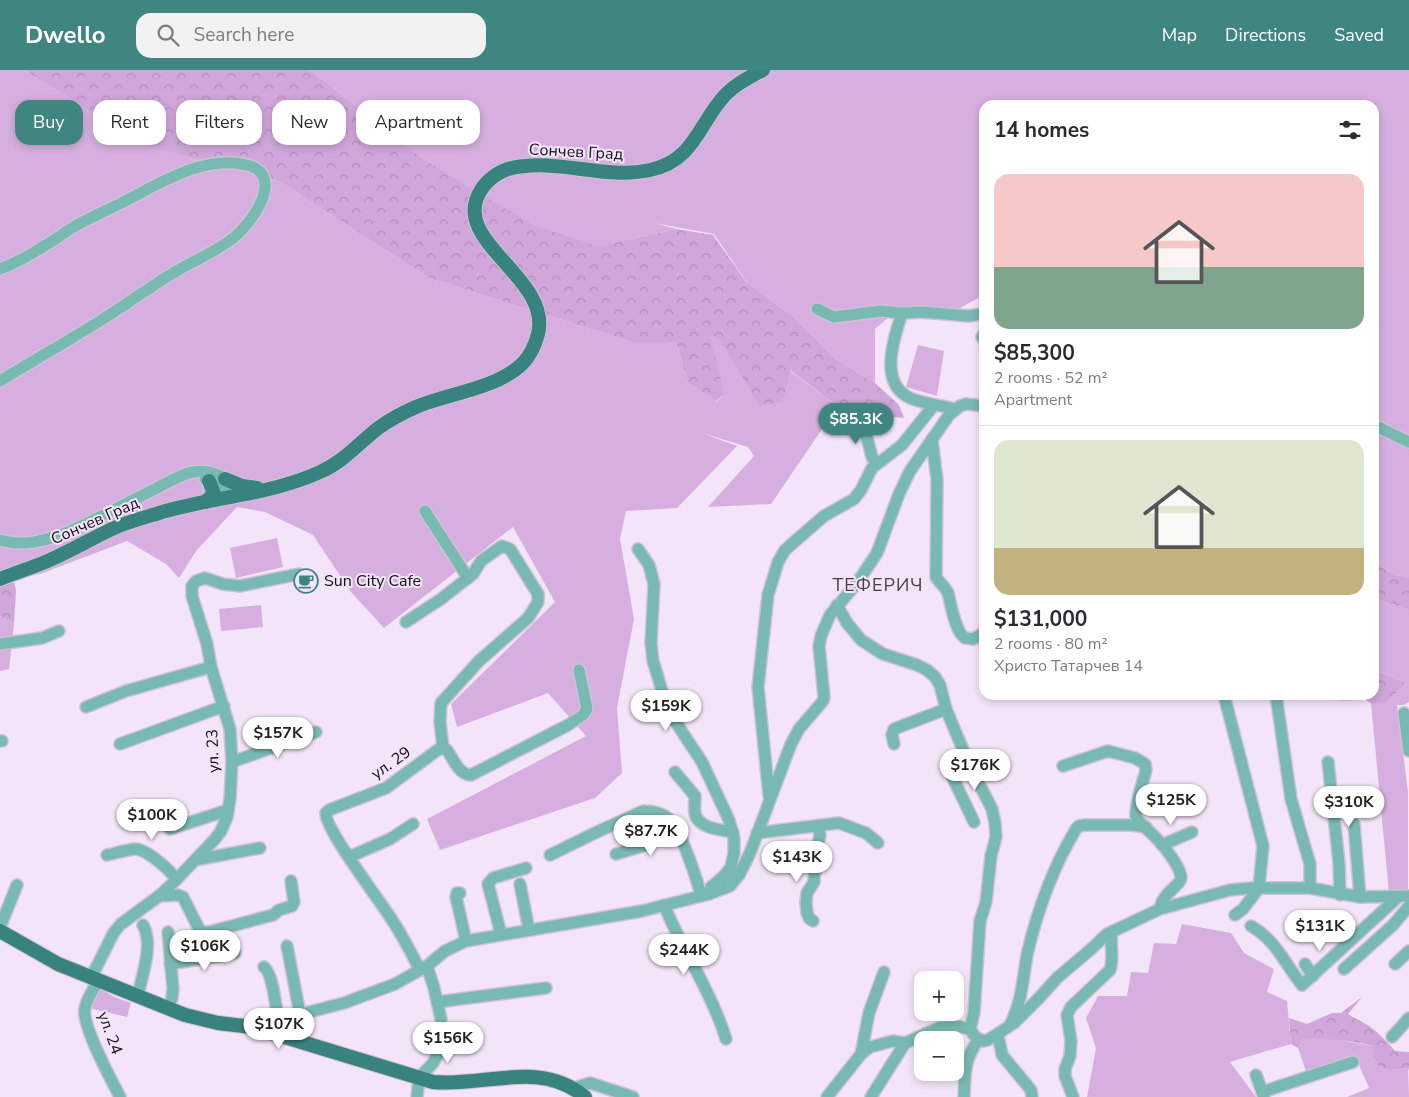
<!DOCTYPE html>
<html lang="en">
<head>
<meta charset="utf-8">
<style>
  :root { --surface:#fff; --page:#f2f2f3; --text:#2b2b33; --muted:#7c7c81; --line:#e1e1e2; --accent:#3f8680 }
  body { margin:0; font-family:"Nunito Sans",sans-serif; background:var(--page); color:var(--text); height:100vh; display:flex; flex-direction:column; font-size:19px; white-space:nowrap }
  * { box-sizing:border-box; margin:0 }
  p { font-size:16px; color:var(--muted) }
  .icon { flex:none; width:28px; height:28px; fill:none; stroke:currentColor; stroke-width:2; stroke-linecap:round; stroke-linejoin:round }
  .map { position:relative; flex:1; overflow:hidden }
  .drawer { position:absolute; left:979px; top:30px; width:400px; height:600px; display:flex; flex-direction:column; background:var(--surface); border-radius:15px; box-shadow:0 2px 8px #0003 }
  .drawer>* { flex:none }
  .hud { position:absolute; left:15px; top:30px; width:475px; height:45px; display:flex; gap:10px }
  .buttons { position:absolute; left:914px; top:901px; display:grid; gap:10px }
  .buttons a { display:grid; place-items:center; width:50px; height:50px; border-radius:10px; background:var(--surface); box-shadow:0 2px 8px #0003; font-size:25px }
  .price { position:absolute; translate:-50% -42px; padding:0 11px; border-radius:18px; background:#fff; color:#222; font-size:16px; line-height:32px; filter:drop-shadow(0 1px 2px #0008) }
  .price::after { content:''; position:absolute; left:50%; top:30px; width:15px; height:11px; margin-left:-8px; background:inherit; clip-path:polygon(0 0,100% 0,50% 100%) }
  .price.active { background:var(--accent); color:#fff }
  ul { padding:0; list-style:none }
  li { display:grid; align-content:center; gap:10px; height:265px; padding:0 15px }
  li+li { border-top:1px solid var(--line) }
  li span { display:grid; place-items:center; height:155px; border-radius:15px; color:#555 }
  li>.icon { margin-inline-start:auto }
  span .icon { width:90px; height:90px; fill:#fffc; stroke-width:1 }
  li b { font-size:21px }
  h2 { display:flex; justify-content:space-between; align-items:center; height:60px; padding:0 15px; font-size:21px }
  .tag { padding:0 18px; border-radius:15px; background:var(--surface); box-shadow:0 2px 8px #0003; font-size:18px; line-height:45px }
  .tag.active { background:var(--accent); color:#fff }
  header { display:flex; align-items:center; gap:30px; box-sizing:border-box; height:70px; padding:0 25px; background:var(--accent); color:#fff }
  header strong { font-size:24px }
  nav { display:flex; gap:28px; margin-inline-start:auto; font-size:18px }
  .search { width:350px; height:45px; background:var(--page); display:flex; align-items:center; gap:12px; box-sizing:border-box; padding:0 18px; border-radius:15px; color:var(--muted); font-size:19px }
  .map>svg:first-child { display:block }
  .green { fill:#d6afe0 }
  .forest { fill:url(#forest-crowns) }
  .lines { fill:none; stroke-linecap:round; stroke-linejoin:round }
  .minor-casing { stroke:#cfc3d3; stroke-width:14 }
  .major-casing { stroke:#cfc3d3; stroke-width:16 }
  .minor { stroke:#78b9b2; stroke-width:11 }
  .major { stroke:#38837d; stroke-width:14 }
  .labels { text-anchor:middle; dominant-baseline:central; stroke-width:4; stroke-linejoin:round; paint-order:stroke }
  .street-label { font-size:16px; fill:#130e14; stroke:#f3e5f7 }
  .poi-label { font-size:16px; fill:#130e14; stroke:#f3e5f7; text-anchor:start }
  .neighbourhood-label { font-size:18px; letter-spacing:1px; fill:#483d4b; stroke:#f3e5f7 }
</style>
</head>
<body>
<header>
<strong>Dwello</strong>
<div class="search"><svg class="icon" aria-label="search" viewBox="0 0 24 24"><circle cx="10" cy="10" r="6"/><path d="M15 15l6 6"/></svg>Search here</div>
<nav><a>Map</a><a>Directions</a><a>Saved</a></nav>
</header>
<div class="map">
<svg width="1409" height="1027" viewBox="0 0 1409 1027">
  <defs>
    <pattern id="forest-crowns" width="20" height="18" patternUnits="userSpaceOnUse" patternTransform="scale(1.25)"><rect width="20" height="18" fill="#d0a6db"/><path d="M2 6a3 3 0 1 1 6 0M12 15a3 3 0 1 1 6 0" fill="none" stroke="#b28ebb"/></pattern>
  </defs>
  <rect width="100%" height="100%" fill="#f3e5f7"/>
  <g class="green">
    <path d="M0 0H24L149 75 277 110 429 208 632 272H676L688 313 716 331 715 333 725 324 709 266H718L759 336 789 300 828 329 843 335 835 340 771 434 708 437 754 386 748 377 702 363 737 376 677 438 626 441 620 469 634 549 617 638 622 703 595 728 440 780 427 749 586 666 548 623 457 657 451 634 555 532 513 457 384 558 351 522 313 465 265 442 237 437 196 481 179 508 166 494 127 471 40 504 0 510Z"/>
    <path d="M310 0H1409V508C1392 504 1385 502 1374 488V35H984V225L958 239 901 237 875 259V313L836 289 794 247 747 213 714 164 654 153 677 159 598 176 533 156 425 90Z"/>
    <path d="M918 275 944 281 937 326 906 317Z"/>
    <path d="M277 468 283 497 236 508 230 478Z"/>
    <path d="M1374 528 1409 540V632L1404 635H1397L1408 722V820L1406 823H1389L1371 633H1386L1406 613 1374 600Z"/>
    <path d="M261 535 263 557 221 561 219 539Z"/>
    <path d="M0 546 14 554 9 599 0 601Z"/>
    <path d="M1319 625H1357L1364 629C1351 631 1331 632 1319 625Z"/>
    <path d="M1182 854 1231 863 1244 883 1274 899 1267 922 1287 931 1291 974 1230 992 1256 1027H1087L1096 978 1086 948 1098 926H1127L1131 902 1148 903 1154 873 1176 874Z"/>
    <path d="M101 919 114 927 131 933 127 947 89 938 96 921Z"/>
    <path d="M1330 968 1373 976 1391 1000 1408 998 1409 1027H1347L1369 1018 1356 988 1307 1004 1298 978 1303 969Z"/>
  </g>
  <g class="forest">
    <path d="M24 0H310L425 90 533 155 598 176 677 159 713 165 746 212 794 247 836 289 875 313 899 335 904 348 867 345 828 329 790 300 783 331 759 336 718 267 710 266 725 324 716 331 688 313 676 272H632L429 208 277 110 149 76Z"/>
    <path d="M1374 488C1385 502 1392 504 1409 508V540L1374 528Z"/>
    <path d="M13 508 16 520 14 554 0 546V510Z"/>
    <path d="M1374 600 1406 613 1386 633H1371L1357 625H1374Z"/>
    <path d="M1362 927 1348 944C1355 949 1362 951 1369 956 1379 963 1387 972 1395 981L1409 982V1001L1408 998 1391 1000 1378 995 1372 982 1373 976C1350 970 1327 968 1303 969L1298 978 1291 974 1289 948 1307 954 1332 943H1341Z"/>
  </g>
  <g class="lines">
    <g class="minor-casing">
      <g id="minor">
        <path d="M0 199C26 189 49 173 72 158 88 148 106 141 123 132 159 114 204 84 247 95 287 105 251 155 232 169 214 183 190 192 170 205 152 216 135 228 117 240 79 265 39 287 0 311"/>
        <path d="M817 239 834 247 881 241 902 243 922 242 969 246 981 244"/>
        <path d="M902 243C894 268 878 313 910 328 924 334 940 335 955 339"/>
        <path d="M984 264 982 267 984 270"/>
        <path d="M846 346 866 364 872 387 876 393"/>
        <path d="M1374 355 1409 372"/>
        <path d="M932 370 937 410 936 507C939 513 945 516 948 523 951 534 955 562 965 568 966 568 973 569 973 569L984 563"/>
        <path d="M205 409C215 413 223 418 228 428"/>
        <path d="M425 441 468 508"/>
        <path d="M0 470C23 477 44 471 66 463 95 450 123 435 151 421 163 415 181 404 193 402 207 399 228 405 231 419L228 428"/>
        <path d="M638 479 649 495 654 514 651 573 653 591 666 634 675 651 702 692 729 750 734 768V783L731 797 724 806 711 817 709 824"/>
        <path d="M837 535 847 553 861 570 883 584 917 595 927 600 935 607 940 615 946 639 969 694 992 739 995 753 996 767 991 786 986 832 980 851 974 943 970 959"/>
        <path d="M406 552 441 529 473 504 481 491 502 476 510 479 538 524V532L528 548 479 591 441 633 440 652 443 678"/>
        <path d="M0 574 42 568 59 561"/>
        <path d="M1224 625 1263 776 1259 818 1243 839 1235 845"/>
        <path d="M1276 625 1291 729 1310 794V818"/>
        <path d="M86 637 126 621 211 597"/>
        <path d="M1404 643 1409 681"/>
        <path d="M0 671H2"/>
        <path d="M120 674 224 636"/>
        <path d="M894 674 892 665 894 659 946 639"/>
        <path d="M967 688 954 694 950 698 951 704 974 752"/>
        <path d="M232 692 316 662"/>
        <path d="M1328 692 1339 793 1340 825"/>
        <path d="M1063 696 1108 681 1135 688 1145 694 1146 700C1143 712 1135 734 1136 746 1137 753 1147 758 1151 763 1160 771 1181 796 1181 808 1181 815 1162 823 1160 839"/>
        <path d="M675 702 695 726C695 732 694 738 695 743 697 758 721 760 733 762"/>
        <path d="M769 726 758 617 768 525 778 492 785 480 824 446 854 429 861 420 872 398 902 375 934 335"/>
        <path d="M1354 754 1360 827"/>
        <path d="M170 759 228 740"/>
        <path d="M757 763 839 753 866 763 878 773"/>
        <path d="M1162 775 1192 762"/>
        <path d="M616 784 643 776 676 760"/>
        <path d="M107 785C116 783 126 780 135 779 146 779 171 800 176 810"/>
        <path d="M550 785 597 762 643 741C654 741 665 744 672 752 681 762 698 812 701 826"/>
        <path d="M349 787 390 769 413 754"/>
        <path d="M195 790 260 778"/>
        <path d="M520 814 529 860"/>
        <path d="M460 823H457L456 827 466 871"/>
        <path d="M159 826 178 825 183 827 199 859 203 862H209L273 845 279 840 292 836 294 832 291 811"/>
        <path d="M664 835C683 881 711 921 726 969"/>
        <path d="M813 851 809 848 807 843 806 832 807 823 814 812 815 789 820 765 818 757"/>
        <path d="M1251 856C1277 871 1284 893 1302 915L1398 827"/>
        <path d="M0 857 17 815"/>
        <path d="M168 862 173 919 172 928 169 938"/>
        <path d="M501 864 488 814 493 808 526 798"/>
        <path d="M287 876 300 944"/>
        <path d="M170 894 235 883"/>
        <path d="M1305 894 1313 906"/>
        <path d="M1395 894 1409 881"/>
        <path d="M427 896 434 918 441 949"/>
        <path d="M264 897C273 904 276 937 278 950"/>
        <path d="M1344 899 1393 855 1409 836"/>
        <path d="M420 900C411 883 403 866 392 850 381 832 324 758 326 743L329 740 386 718 439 679H446C453 687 458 705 471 705L568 655 583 645 587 639 579 600"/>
        <path d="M91 908 114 862 121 854 159 826 176 810 215 769 221 761 227 747 230 729 232 692 230 659 211 597 207 574 192 526V516L196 511 205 508 223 514 240 516 299 504"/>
        <path d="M99 910C94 918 87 928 85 938 81 955 111 1009 120 1027"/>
        <path d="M138 925C142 905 154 874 143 855"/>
        <path d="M437 932 546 918"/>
        <path d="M1011 953C1022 931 1023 908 1027 885 1037 842 1053 797 1076 759L1079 756 1085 755H1132L1146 757"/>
        <path d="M252 957 344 933 395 914 427 896 445 881 466 871 642 841 709 824 730 816 739 805 750 783 791 674 799 659 823 631 824 627 819 576 821 566 830 545 857 513 877 483 899 424 910 401 949 345 960 336 966 334 984 336"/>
        <path d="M998 965 1002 985 1031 1020 1032 1027"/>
        <path d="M1392 967 1409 948"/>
        <path d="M979 969 983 971 988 970 1014 953 1040 927 1057 908 1090 880 1107 864 1160 839 1230 820 1251 818H1310L1360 827 1409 826"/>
        <path d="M861 984 869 943 884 902"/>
        <path d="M1256 1005 1264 1027"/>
        <path d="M574 1018 590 1013 633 1027"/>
        <path d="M1262 1022 1353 992"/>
        <path d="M417 1027 419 1008 433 993 437 986 441 963"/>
        <path d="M827 1027 861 984 870 977 893 971 905 973 941 957 956 956 970 959 974 965"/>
        <path d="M871 1027 905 973"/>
        <path d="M964 1027C965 1004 964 989 979 969"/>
        <path d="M1073 1027 1065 1006V999L1070 986 1071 971 1067 945 1071 937 1110 900C1114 890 1110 873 1112 862"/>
      </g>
    </g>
    <g class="major-casing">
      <g id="major">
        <path d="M225 409 242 416 257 418"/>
        <path d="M205 432 211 427 213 421 209 411"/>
        <path d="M0 509C17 502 35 497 52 489 72 480 91 469 112 459 127 452 143 448 159 443 211 427 270 425 320 402 343 392 358 374 377 359 389 350 402 343 416 337 449 323 497 319 523 293 531 285 535 275 538 264 552 207 448 171 481 120 487 110 500 100 512 98 557 88 605 110 650 100 695 91 699 52 726 24 737 13 750 7 763 0"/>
        <path d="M0 861 58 894 185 945 218 953 252 957 433 1012C485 1017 540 989 585 1027"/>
      </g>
    </g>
    <use href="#minor" class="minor"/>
    <use href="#major" class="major"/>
  </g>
  <defs>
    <g id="cafe-ring" transform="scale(1.25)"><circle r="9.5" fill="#f3e5f7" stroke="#3f8680" stroke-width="1.5"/><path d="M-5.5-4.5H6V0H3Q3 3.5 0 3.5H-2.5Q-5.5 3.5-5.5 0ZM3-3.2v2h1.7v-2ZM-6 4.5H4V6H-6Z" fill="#3f8680"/></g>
  </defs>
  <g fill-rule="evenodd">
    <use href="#cafe-ring" x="306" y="511"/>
  </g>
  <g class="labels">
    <g class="street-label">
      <text transform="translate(576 82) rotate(3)">Сончев Град</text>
      <text transform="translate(95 451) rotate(-24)">Сончев Град</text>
      <text transform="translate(213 681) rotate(-92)">ул. 23</text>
      <text transform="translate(391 693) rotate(-35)">ул. 29</text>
      <text transform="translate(110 963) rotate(70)">ул. 24</text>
    </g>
    <g class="poi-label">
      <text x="324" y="511">Sun City Cafe</text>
    </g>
    <g class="neighbourhood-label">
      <text x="878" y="515">ТЕФЕРИЧ</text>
    </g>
  </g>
</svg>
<div class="buttons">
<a>+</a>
<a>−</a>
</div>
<b class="price active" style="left:856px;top:375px">$85.3K</b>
<b class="price" style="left:666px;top:662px">$159K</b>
<b class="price" style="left:278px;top:689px">$157K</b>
<b class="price" style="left:975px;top:721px">$176K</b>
<b class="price" style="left:1171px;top:756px">$125K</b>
<b class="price" style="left:1349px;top:758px">$310K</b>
<b class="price" style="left:152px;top:771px">$100K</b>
<b class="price" style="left:651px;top:787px">$87.7K</b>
<b class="price" style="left:797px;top:813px">$143K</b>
<b class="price" style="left:1320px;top:882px">$131K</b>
<b class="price" style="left:205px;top:902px">$106K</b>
<b class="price" style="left:684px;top:906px">$244K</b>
<b class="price" style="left:279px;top:980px">$107K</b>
<b class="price" style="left:448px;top:994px">$156K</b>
<div class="hud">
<a class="tag active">Buy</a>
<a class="tag">Rent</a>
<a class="tag">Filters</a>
<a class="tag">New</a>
<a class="tag">Apartment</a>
</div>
<section class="drawer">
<h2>14 homes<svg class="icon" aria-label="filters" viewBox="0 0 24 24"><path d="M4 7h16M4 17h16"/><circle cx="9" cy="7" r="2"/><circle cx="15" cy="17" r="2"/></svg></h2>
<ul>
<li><span style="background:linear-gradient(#f6c9c9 60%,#7fa58c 0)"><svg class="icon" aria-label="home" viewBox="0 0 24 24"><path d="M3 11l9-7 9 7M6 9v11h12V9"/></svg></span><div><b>$85,300</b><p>2 rooms · 52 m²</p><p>Apartment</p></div></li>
<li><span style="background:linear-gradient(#dfe7d0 70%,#c2b280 0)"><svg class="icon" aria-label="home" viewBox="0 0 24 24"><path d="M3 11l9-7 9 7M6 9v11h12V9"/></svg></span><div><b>$131,000</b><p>2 rooms · 80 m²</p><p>Христо Татарчев 14</p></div></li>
</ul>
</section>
</div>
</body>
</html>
